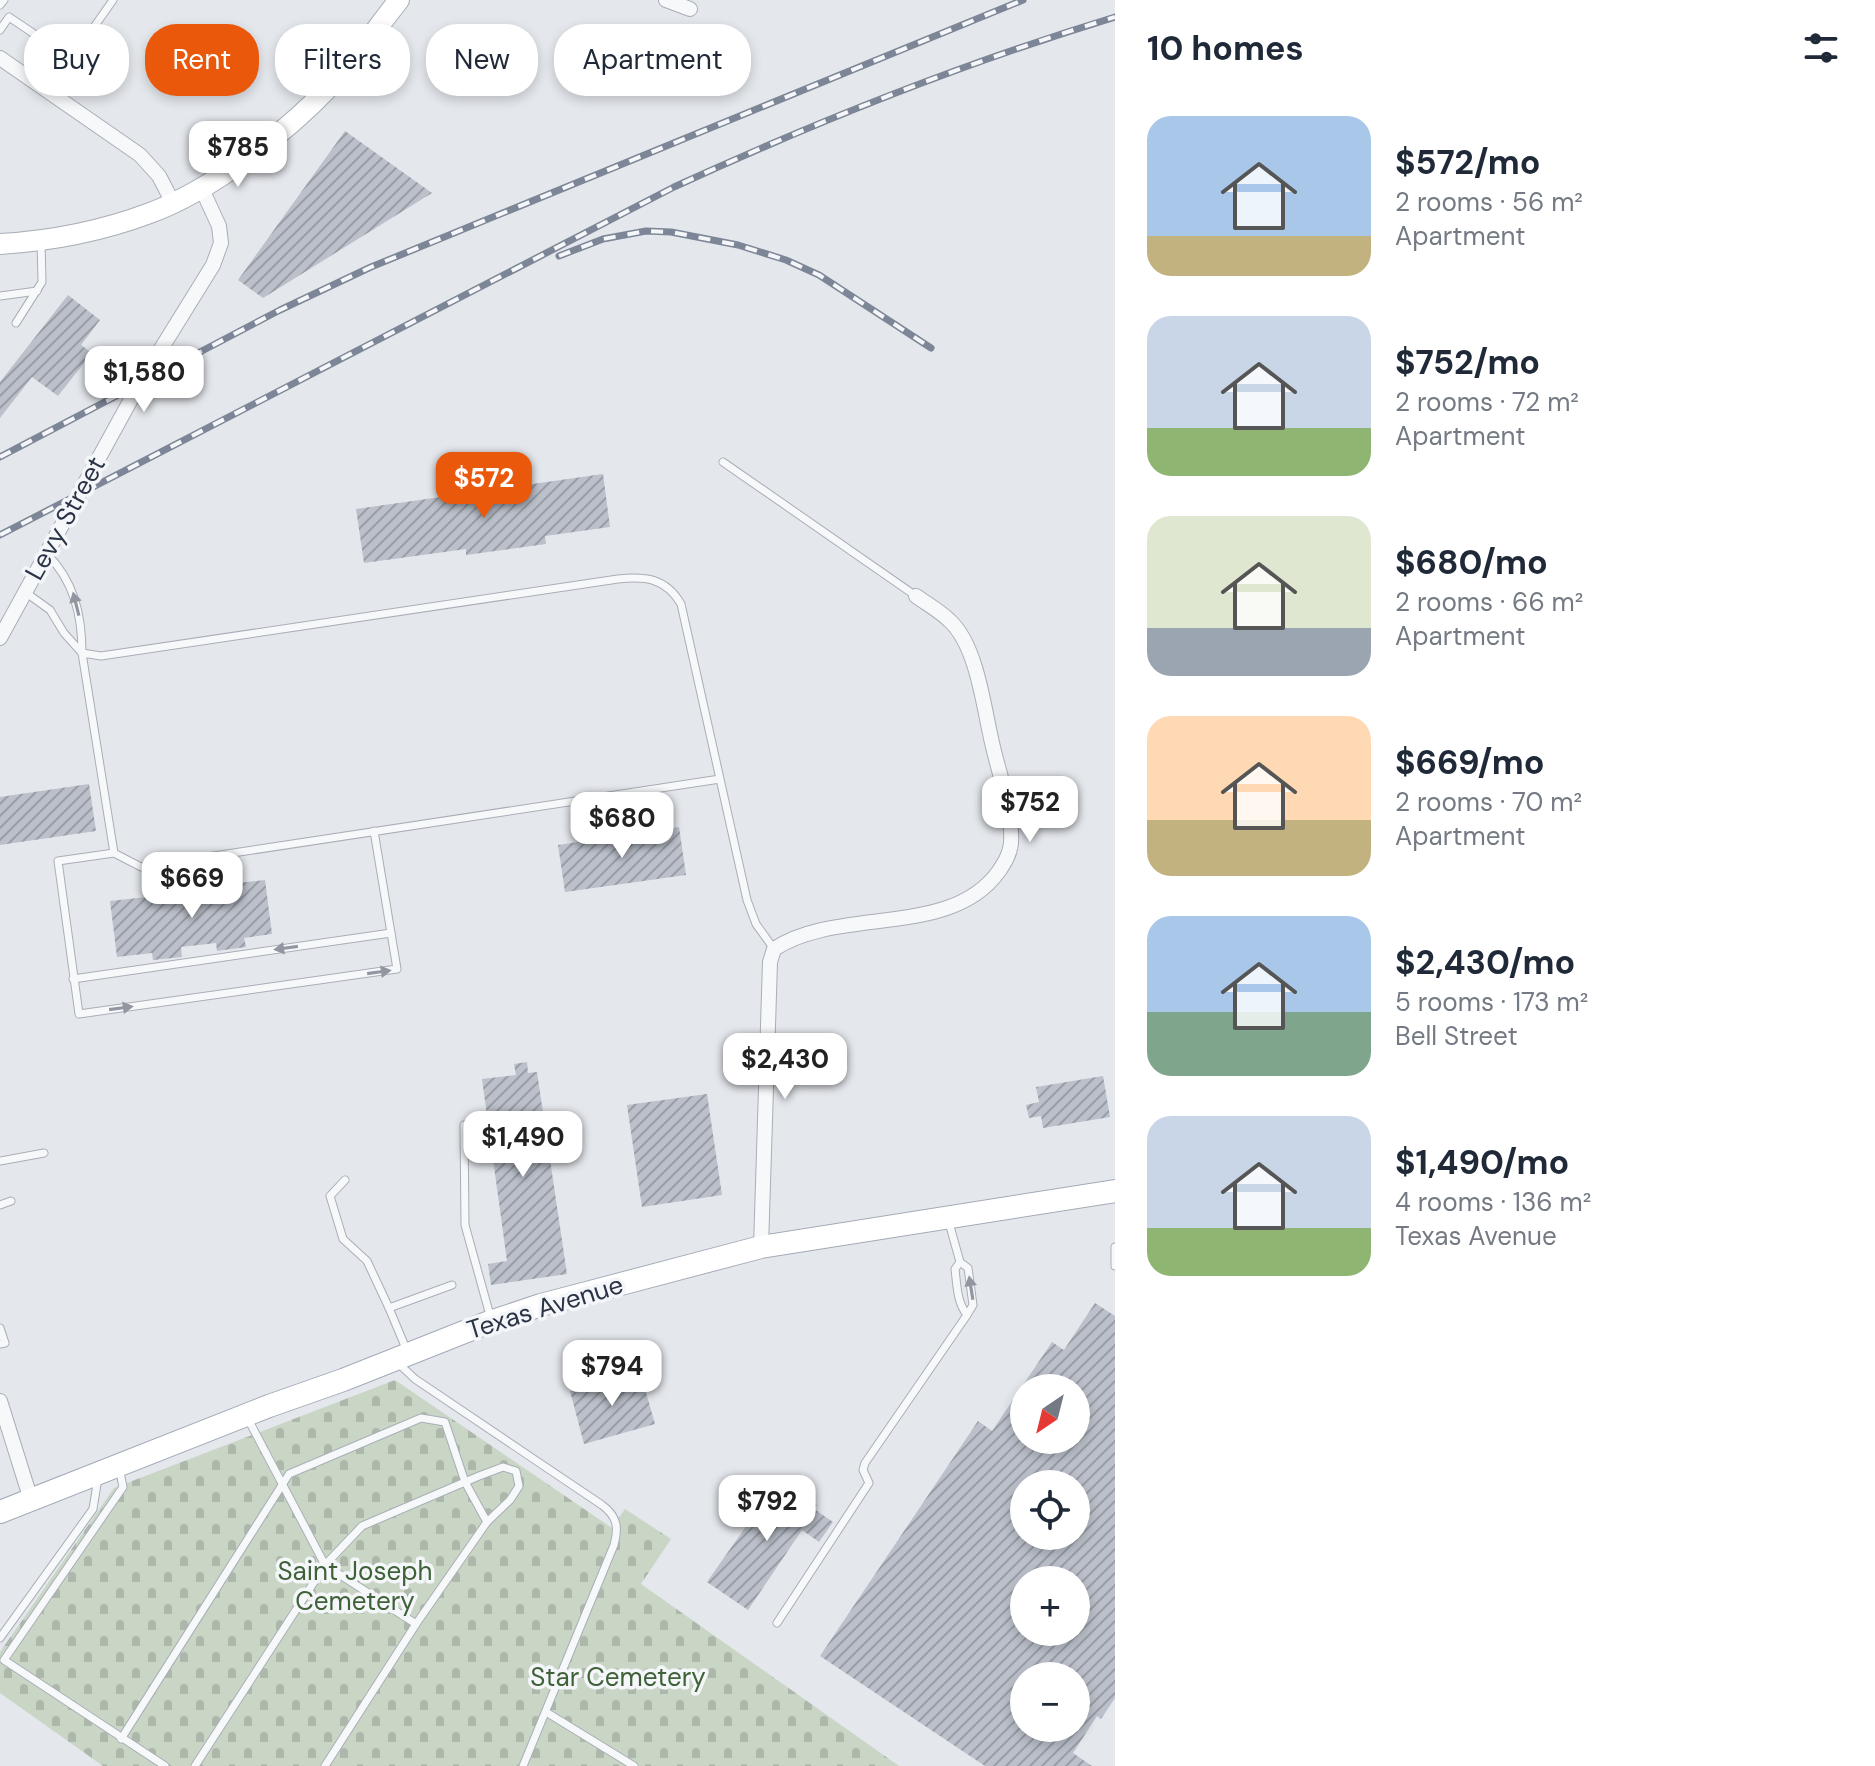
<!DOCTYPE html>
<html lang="en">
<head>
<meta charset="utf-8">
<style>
  :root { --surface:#fff; --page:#f2f2f3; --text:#1f2937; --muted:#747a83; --accent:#ea580c }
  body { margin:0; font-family:"DM Sans",sans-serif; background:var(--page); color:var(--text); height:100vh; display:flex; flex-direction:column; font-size:30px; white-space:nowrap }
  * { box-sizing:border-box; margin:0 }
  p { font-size:26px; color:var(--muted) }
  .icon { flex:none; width:44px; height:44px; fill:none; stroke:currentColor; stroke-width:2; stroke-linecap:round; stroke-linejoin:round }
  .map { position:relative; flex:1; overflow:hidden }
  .sheet { display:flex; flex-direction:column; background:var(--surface); width:760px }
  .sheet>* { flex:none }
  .hud { position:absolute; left:24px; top:24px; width:760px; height:72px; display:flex; gap:16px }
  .needle { width:52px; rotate:215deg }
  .controls { position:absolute; left:1010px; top:1374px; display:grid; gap:16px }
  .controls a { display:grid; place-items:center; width:80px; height:80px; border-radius:50%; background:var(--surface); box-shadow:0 4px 12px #0003; font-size:40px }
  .price { position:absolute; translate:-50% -68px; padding:0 18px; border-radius:16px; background:#fff; color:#222; font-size:26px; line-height:52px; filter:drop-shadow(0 2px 4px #0008) }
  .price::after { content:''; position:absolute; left:50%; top:48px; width:24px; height:18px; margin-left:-12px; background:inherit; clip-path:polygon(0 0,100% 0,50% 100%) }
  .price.active { background:var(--accent); color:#fff }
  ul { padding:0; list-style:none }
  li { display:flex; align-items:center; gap:24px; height:200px; padding:0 32px }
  li span { display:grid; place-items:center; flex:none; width:224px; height:160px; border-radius:24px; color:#555 }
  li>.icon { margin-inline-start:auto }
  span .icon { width:96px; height:96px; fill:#fffc; stroke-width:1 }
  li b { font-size:34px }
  h2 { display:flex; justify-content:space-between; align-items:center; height:96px; padding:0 32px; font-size:34px }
  .chip { padding:0 28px; border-radius:32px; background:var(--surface); box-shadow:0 4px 12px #0003; font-size:28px; line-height:72px }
  .chip.active { background:var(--accent); color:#fff }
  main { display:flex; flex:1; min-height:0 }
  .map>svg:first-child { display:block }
  .cemetery { fill:url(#cemetery-stones) }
  .building { fill:url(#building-hatch); fill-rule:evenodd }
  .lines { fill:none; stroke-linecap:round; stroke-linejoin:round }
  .service-casing { stroke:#a9aeb7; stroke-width:9 }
  .minor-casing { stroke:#a9aeb7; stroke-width:16 }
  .secondary-casing { stroke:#a9aeb7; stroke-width:22 }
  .primary-casing { stroke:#a3abb8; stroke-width:24 }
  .service { stroke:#f7f8fa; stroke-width:7 }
  .minor { stroke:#f7f8fa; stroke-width:14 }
  .secondary { stroke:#fff; stroke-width:20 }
  .primary { stroke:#fff; stroke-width:22 }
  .rail-casing { stroke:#7d8696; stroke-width:7 }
  .rail { stroke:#f4f6f9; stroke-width:4; stroke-dasharray:12; stroke-linecap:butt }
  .oneway { fill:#9196a0 }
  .labels { text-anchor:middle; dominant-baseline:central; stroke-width:7; stroke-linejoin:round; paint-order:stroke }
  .street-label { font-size:26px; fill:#2b3445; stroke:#f4f6f9 }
  .park-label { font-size:26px; fill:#3f6138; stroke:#f4f6f9 }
</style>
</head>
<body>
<main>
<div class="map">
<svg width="1115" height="1766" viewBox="0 0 1115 1766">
  <defs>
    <pattern id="cemetery-stones" width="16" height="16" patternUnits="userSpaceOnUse" patternTransform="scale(2)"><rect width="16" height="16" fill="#c9d6c5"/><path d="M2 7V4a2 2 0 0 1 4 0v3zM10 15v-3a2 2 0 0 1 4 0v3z" fill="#adb8ab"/></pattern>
    <pattern id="building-hatch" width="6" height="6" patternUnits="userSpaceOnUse" patternTransform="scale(2)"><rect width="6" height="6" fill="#bbc0ca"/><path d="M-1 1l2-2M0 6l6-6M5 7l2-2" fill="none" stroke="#989da6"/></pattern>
  </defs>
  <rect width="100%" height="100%" fill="#e4e7ec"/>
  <path class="cemetery" d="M395 1380 612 1528 625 1509 671 1539 641 1584 899 1766H103L0 1693V1652L114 1488Z"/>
  <g class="building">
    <path d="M345 131 432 193 263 298 238 280Z"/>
    <path d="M68 295 100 320 81 345 92 353 58 396 32 377 0 418V382Z"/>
    <path d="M603 474 610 527 545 536 546 544 466 555V549L364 563 356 509Z"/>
    <path d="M89 784 96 831 0 845V797Z"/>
    <path d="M679 827 686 875 565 892 558 845Z"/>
    <path d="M238 880V883L265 880 272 934 244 938 246 947 217 951 216 943 181 947 182 957 153 960 152 953 117 957 110 901 211 890V883Z"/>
    <path d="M527 1062 528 1073 537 1072 567 1274 491 1285 488 1264 507 1261 482 1079 516 1075 514 1064Z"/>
    <path d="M1103 1076 1110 1117 1043 1128 1041 1116 1029 1118 1026 1105 1039 1102 1036 1087Z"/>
    <path d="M707 1094 722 1195 642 1207 627 1105Z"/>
    <path d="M1095 1303 1115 1316V1698L1101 1719 1097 1716 1073 1753 1092 1766H985L820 1656 978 1421 992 1431 1052 1342 1064 1350ZM1024 1388H1076V1440H1024ZM1024 1484H1076V1536H1024ZM1024 1580H1076V1632H1024ZM1024 1676H1076V1728H1024Z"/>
    <path d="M640 1372 655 1424 584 1444 570 1391Z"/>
    <path d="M779 1479 817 1505 814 1509 833 1522 819 1542 802 1530 748 1610 707 1582Z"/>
  </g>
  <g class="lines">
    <g class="service-casing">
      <g id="service">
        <path d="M0 5 4 0"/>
        <path d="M0 30 9 17 64 54 41 86"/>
        <path d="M64 54 87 37 113 0"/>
        <path d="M0 296 37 291"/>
        <path d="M16 323 42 282 41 241"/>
        <path d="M723 462 916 596"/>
        <path d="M25 592 50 610 64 633 82 653C82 615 74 581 47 554"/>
        <path d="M720 779 141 867 114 853 82 653 101 656 618 579C645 576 666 578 681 604L747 900 756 924 774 949"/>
        <path d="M114 853 58 861 79 1014 397 969 374 831"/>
        <path d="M73 979 391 933"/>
        <path d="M464 1125 465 1225 491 1319"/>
        <path d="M0 1161 44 1153"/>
        <path d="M345 1180 330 1196 343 1239 367 1261 389 1308"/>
        <path d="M0 1205 11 1201"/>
        <path d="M948 1219 960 1262 968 1268 973 1305 967 1315C957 1302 957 1286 955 1269L960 1262"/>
        <path d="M1115 1247V1266"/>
        <path d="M0 1328 5 1343 0 1344"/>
        <path d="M407 1351 389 1308 452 1285"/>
        <path d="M398 1363 415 1379 602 1505C617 1516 619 1527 614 1545L523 1766"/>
        <path d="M248 1419 325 1565 416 1624"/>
        <path d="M119 1467 123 1487 4 1660 165 1766"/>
        <path d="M777 1623 869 1483 863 1470 865 1463 967 1315"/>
        <path d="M0 1638 93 1509 98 1478"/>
        <path d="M546 1712 634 1766"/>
        <path d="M121 1739 289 1474 421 1418 445 1422 465 1482 487 1522 416 1624 325 1766"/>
        <path d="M195 1766 325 1565 362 1526 479 1476 503 1467 516 1471 519 1486 510 1500 487 1522"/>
      </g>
    </g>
    <g class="minor-casing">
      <g id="minor">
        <path d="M666 0 690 9"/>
        <path d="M0 58 140 155 159 176 173 203"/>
        <path d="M0 638 140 383 213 265 221 243 219 226 201 187"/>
        <path d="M761 1247 770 962 774 949C839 906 951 939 999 871 1005 862 1010 854 1011 843 1013 812 1000 777 993 747 984 711 978 647 950 621 940 611 927 604 916 596"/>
        <path d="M0 1401 31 1500"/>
      </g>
    </g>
    <g class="secondary-casing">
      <path id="secondary" d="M0 244C51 241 102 231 150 213 210 191 286 133 330 86 355 60 376 29 399 0"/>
    </g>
    <g class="primary-casing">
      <path id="primary" d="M0 1512 269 1406 343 1380 487 1323 541 1305 761 1247 1115 1191"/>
    </g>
    <use href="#service" class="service"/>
    <use href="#minor" class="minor"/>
    <use href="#secondary" class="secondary"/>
    <use href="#primary" class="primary"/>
    <g class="rail-casing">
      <g id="rail">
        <path d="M559 256 603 239 646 231 671 232 738 245 786 260 819 275 931 348"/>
        <path d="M0 457 280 310 371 267 1023 0"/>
        <path d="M0 535 674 187C818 121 964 63 1115 17"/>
      </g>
    </g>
    <use href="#rail" class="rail"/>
  </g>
  <defs><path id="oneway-solid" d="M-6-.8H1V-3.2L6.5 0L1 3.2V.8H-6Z" transform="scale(2)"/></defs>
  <g class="oneway">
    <use href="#oneway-solid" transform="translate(76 604) rotate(-104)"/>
    <use href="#oneway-solid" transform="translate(286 948) rotate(172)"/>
    <use href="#oneway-solid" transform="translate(379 972) rotate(-8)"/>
    <use href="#oneway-solid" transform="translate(121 1008) rotate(-8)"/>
    <use href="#oneway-solid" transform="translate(971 1288) rotate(-99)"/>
  </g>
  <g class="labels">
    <g class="street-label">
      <text transform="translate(65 518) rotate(-61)">Levy Street</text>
      <text transform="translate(545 1307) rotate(-17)">Texas Avenue</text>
    </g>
    <g class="park-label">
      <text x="355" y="1571">Saint Joseph<tspan x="355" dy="30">Cemetery</tspan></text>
      <text x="618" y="1677">Star Cemetery</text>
    </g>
  </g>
</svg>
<div class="controls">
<a><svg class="needle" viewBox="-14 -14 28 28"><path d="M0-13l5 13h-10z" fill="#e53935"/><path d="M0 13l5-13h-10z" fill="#747a83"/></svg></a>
<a><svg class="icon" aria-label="locate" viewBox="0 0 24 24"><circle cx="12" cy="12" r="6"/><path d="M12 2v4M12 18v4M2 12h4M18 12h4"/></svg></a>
<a>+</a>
<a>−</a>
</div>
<b class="price" style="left:238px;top:189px">$785</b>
<b class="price" style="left:144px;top:414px">$1,580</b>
<b class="price active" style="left:484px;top:520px">$572</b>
<b class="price" style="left:1030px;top:844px">$752</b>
<b class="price" style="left:622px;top:860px">$680</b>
<b class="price" style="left:192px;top:920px">$669</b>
<b class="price" style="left:785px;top:1101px">$2,430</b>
<b class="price" style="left:523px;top:1179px">$1,490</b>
<b class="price" style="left:612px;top:1408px">$794</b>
<b class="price" style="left:767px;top:1543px">$792</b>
<div class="hud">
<a class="chip">Buy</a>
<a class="chip active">Rent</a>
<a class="chip">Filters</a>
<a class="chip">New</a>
<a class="chip">Apartment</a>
</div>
</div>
<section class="sheet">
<h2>10 homes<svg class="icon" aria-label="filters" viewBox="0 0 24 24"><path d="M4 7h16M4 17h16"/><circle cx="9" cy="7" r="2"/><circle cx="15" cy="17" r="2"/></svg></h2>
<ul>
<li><span style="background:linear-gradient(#a9c7e8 75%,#c2b280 0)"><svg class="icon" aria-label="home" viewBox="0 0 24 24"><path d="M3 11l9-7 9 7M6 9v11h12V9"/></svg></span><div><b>$572/mo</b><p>2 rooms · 56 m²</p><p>Apartment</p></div></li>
<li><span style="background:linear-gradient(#c9d6e8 70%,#8fb573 0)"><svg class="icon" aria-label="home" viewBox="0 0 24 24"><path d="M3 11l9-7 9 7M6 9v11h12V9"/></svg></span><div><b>$752/mo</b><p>2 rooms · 72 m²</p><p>Apartment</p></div></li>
<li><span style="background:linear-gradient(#dfe7d0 70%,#9aa5b1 0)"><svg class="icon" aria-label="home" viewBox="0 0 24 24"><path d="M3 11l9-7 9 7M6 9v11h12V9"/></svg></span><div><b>$680/mo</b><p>2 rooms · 66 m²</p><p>Apartment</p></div></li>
<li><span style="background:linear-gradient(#ffd9b3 65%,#c2b280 0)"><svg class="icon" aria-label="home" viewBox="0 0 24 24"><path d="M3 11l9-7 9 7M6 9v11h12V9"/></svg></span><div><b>$669/mo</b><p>2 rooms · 70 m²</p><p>Apartment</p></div></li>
<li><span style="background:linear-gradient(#a9c7e8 60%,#7fa58c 0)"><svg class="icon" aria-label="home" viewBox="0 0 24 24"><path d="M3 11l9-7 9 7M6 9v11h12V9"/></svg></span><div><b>$2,430/mo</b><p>5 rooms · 173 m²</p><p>Bell Street</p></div></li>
<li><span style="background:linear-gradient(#c9d6e8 70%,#8fb573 0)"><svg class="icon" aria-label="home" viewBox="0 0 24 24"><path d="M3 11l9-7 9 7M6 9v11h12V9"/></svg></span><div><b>$1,490/mo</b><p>4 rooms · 136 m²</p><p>Texas Avenue</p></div></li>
</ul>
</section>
</main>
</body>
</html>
